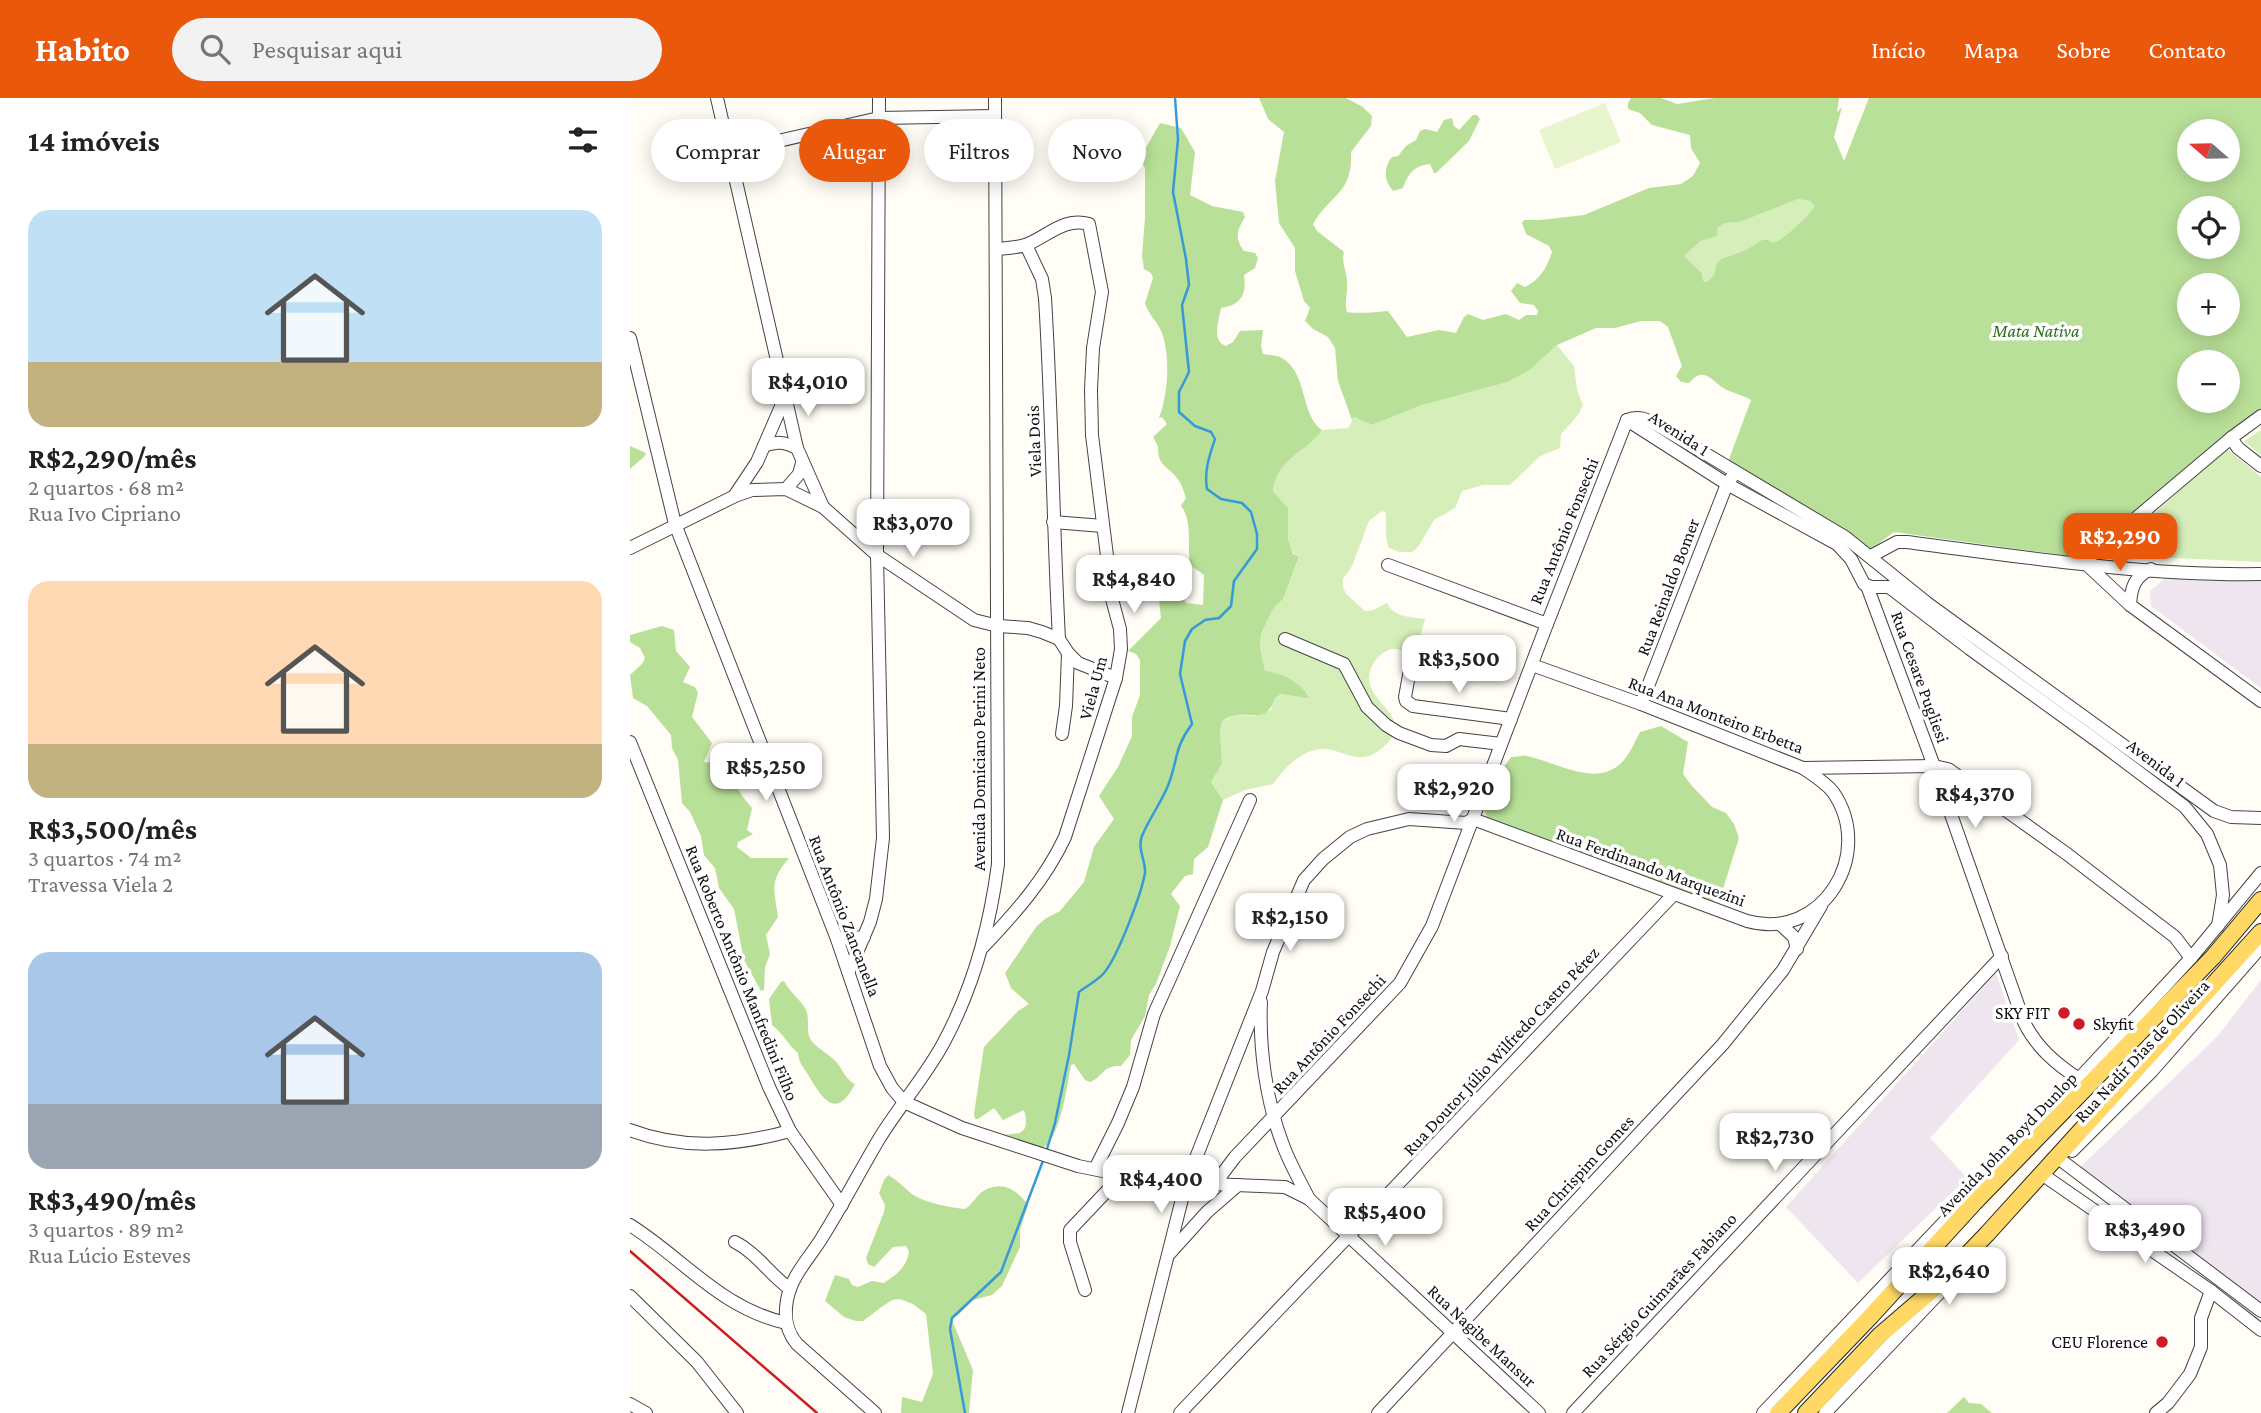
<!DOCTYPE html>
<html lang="pt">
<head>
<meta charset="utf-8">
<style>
  :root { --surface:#fff; --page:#f2f2f2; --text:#222; --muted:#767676; --accent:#ea580c }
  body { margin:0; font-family:"Crimson Pro",serif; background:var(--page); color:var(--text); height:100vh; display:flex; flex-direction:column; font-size:26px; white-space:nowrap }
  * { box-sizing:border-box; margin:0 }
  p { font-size:23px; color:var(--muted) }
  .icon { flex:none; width:38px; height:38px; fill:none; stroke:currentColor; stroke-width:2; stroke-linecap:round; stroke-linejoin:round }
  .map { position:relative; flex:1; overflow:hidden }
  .details { display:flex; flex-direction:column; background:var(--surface); width:630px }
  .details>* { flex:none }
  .top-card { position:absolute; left:21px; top:21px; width:665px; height:63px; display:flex; gap:14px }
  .needle { width:46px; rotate:290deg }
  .buttons { position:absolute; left:1547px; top:21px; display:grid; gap:14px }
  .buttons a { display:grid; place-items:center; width:63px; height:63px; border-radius:50%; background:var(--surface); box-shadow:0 4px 18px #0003; font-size:35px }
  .price { position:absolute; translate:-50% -60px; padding:0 16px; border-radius:14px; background:#fff; color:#222; font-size:23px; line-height:46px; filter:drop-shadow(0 2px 4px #0008) }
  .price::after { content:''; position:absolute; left:50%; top:42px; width:21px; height:16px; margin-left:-10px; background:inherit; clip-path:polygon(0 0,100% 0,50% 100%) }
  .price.active { background:var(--accent); color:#fff }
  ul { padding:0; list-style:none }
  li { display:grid; align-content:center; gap:14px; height:371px; padding:0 28px }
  li span { display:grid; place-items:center; height:217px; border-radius:21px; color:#555 }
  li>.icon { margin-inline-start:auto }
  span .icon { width:126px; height:126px; fill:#fffc; stroke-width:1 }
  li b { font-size:30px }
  h2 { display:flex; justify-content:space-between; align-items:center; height:84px; padding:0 28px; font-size:30px }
  .pill { padding:0 24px; border-radius:32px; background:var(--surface); box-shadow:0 4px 18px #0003; font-size:24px; line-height:63px }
  .pill.active { background:var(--accent); color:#fff }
  header { display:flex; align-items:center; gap:42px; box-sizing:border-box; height:98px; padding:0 35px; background:var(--accent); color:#fff }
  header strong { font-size:33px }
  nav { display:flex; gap:38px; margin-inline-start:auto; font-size:24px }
  .search { width:490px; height:63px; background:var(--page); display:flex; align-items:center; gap:18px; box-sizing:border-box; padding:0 24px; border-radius:38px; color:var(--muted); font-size:26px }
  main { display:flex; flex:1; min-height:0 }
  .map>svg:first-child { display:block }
  .industrial { fill:#eee5ef }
  .green { fill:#d5eeba }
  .forest { fill:#b9e098; fill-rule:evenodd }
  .pitch { fill:#e7f4cd }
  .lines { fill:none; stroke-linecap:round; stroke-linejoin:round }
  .stream { stroke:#3699d8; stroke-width:2.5 }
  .minor-casing { stroke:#444; stroke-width:14 }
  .major-casing { stroke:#222; stroke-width:18 }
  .minor { stroke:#fff; stroke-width:12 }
  .major { stroke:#ffd865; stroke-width:16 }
  .rail { stroke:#ce1c27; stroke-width:2.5 }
  .poi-dot { fill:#ce1c27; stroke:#fff; stroke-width:2.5 }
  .labels { text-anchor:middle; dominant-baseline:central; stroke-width:7; stroke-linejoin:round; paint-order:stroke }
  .park-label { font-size:18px; font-style:italic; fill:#2d701a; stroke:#fff }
  .street-label { font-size:18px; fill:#111; stroke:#fff }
  .poi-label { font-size:18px; fill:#111; stroke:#fff; text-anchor:end }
</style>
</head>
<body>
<header>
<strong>Habito</strong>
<div class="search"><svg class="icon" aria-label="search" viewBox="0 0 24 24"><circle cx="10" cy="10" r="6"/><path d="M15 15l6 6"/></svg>Pesquisar aqui</div>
<nav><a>Início</a><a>Mapa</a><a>Sobre</a><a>Contato</a></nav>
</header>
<main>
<section class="details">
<h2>14 imóveis<svg class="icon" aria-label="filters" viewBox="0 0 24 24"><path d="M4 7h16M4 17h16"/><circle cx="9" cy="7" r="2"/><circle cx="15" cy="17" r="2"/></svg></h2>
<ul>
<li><span style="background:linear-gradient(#bfe0f5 70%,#c2b280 0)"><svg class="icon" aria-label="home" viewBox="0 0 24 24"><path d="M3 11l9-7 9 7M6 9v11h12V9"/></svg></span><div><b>R$2,290/mês</b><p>2 quartos · 68 m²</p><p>Rua Ivo Cipriano</p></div></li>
<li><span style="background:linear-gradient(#ffd9b3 75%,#c2b280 0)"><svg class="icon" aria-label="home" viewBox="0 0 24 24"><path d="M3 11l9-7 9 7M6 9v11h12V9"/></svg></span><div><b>R$3,500/mês</b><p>3 quartos · 74 m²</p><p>Travessa Viela 2</p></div></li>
<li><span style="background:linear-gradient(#a9c7e8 70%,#9aa5b1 0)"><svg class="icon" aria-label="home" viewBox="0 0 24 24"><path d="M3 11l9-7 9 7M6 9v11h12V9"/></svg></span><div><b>R$3,490/mês</b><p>3 quartos · 89 m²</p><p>Rua Lúcio Esteves</p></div></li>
</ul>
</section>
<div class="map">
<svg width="1631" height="1315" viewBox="0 0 1631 1315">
  <rect width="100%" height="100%" fill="#fffdf5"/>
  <g class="industrial">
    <path d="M1537 479 1631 483V590L1521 508 1520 493Z"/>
    <path d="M1366 875 1389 942 1300 1040 1337 1080 1228 1185 1156 1109Z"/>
    <path d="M1631 882V1207L1448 1071 1587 939Z"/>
  </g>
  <g class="green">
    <path d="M1168 101 1180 103 1186 108C1181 116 1152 143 1143 145L1132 142 1116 152 1091 161 1086 167 1084 177 1077 184 1073 183 1072 175 1054 158 1071 143 1087 138 1088 129 1095 125 1110 124Z"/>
    <path d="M927 247 944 268 947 292 953 307 948 317 931 336 930 350 910 358 880 387H853L832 393 825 410 804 422 788 449 782 454H769L759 450 756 440V415L752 413 739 423 722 468 713 481V489L716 496 735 513 743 512 757 505C763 519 780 519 795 521L790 539 793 559C781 559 774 550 762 551 755 553 749 557 745 563 717 605 800 615 747 654 728 667 713 652 695 651 673 650 654 670 643 686L615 692 593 702 581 684 592 666 590 632 592 624 604 617 625 618 641 612 645 600 651 596 676 600 635 574 630 549 631 536 643 511 653 501 669 460C654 450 658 426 658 410L643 393C648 358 676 356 692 332L718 330 724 319 742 327 792 307 901 271Z"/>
    <path d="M1631 332V357L1614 343Z"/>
    <path d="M1597 351 1631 379V464L1477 457Z"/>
  </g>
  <g class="forest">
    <path d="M629 0H716L733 9 742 18 741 28 721 54C723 96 700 96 683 126L687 133 714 154C711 165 717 173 717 184 718 195 714 204 717 214 727 216 747 214 758 213L777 239 809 232 826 235 834 219 838 216 853 222 876 216 889 222 896 217H907L908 213 904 207 890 205 881 193 887 185 895 189C910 182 917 169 922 154L919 148 896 136 892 125 894 122H910L954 117 1019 90 1051 86 1063 78 1070 65 1061 50 1060 37 1022 27 1010 15 998 11V5L1001 0H1031L1047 6 1085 0H1209L1207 14 1212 9 1204 39 1214 63 1239 0H1631V319L1447 459 1264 434 1241 451 1098 364 1121 302C1114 298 1107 296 1099 293 1083 287 1076 265 1059 285L1051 284 1046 278 1052 268 1038 229 1030 223H1011L985 230H966L927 247 901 271 877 284 792 307 742 327 724 319 722 322 708 283 705 250 698 239 683 231 675 223 680 210 674 203 665 173V150L649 125 645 83 654 34 638 21ZM1559 33H1598V72H1559ZM1168 101 1180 103 1185 108C1181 116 1152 143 1143 145L1138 142H1132L1116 152 1091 161 1086 167 1084 177 1077 184 1073 183 1072 175 1054 158 1071 143 1087 138 1088 129 1095 125 1110 124ZM1559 110H1598V149H1559ZM1559 187H1598V226H1559ZM1559 264H1598V303H1559Z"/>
    <path d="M843 17H847L850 21 839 43 806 75H804L800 66C783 68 779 75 773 90L763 93C754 83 753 70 762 59L768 58 776 48 786 42 790 33 795 31 807 34 814 22 822 20 824 28 829 32Z"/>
    <path d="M530 25 551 30 565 54 560 97 582 108 613 114 615 119C607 133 604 139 614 153L625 155 628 160 625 170 614 177C617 198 610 207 591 210 589 223 581 243 596 248L603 244 610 233 633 232 631 248 633 256C638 257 645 257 650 259 679 274 669 316 692 332 676 356 648 358 643 393L658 410V441L663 456 669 459 653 501 643 511 631 536 630 549 635 573C654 576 668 582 679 599L676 600 651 596 645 600C635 633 611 605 592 624L590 632 592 666 581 684 593 702 578 749 564 761 563 776 555 778 541 796 550 808 540 848 526 886 519 897 515 918 501 942 500 957 491 968C472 967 474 978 460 984L455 982 444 966 441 967C438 983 429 1050 410 1050 398 1051 381 1041 369 1037 389 1036 401 1037 394 1012L373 1022 364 1010 348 1021H345L344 1016 354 949 388 913 399 906 381 890 375 875 406 829 415 821 430 813 454 784 464 749 484 721 469 698 488 669 502 638V619L510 597V562L506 556 498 553 531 520 529 502 536 492 549 491 556 505 573 507 574 477 560 467C557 450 563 422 551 408L556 400C554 394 552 387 549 383 540 368 527 370 528 348L523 339 537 326 532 319 529 320C538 298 541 255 531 233 527 223 518 216 515 205L523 180 521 175 514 171 512 158 515 120V70L510 60Z"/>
    <path d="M0 348 16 355 15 358 0 371Z"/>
    <path d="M32 528 44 532 46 553 60 569 53 584 65 589 68 595 62 619 82 645 74 664C83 666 88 659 97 659 99 679 109 695 122 710L117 732 123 736 108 744 107 749 121 760H159C139 783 144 791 148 819L136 837 140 856 135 869 134 892 131 893 114 862 104 811 89 790 85 770 74 757 71 738 60 714 52 705 48 662 42 650 41 637 17 608 3 600 0 577 12 566 15 560 10 550 0 544V537Z"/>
    <path d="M1031 628 1058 644 1053 676 1062 688 1082 709 1096 715 1104 726 1109 740 1091 797 1080 805 858 721 854 712 867 679 881 659C886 659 892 657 897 658 927 664 968 692 994 662 1001 654 1005 643 1010 634Z"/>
    <path d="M154 883C161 896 168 899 175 910 181 920 175 933 181 942 187 951 200 956 207 965 213 972 216 982 225 986 205 1025 191 998 177 975 172 967 169 965 168 955 158 947 153 935 142 927L139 901 151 884Z"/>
    <path d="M258 1077C270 1083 275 1092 285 1098 300 1106 318 1109 335 1111 343 1106 347 1096 355 1092 374 1082 388 1093 398 1107L390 1132V1149L372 1188 362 1197 343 1202 328 1217 321 1220 343 1272 339 1315H271L272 1299 292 1304 303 1276 296 1216 283 1206 270 1201 262 1202 250 1210 233 1223H226L214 1219 195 1203 205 1177 219 1181 222 1187 228 1189 242 1183 254 1185C267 1176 277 1169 279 1153L276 1148 263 1149 244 1169 238 1166 236 1160 254 1114 255 1107 249 1095 254 1082Z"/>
    <path d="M1334 1299 1339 1305 1351 1306 1362 1315H1317Z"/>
  </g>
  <path class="pitch" d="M975 5 991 44 925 71 909 32Z"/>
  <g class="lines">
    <g class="stream">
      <path d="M416 1054 425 1025 439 957 449 894C457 888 468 882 474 875 488 858 511 797 515 775 516 763 507 751 512 738 518 723 530 706 537 690 548 665 543 651 562 626L550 576 555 543 562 531 575 522 589 520 601 508 604 483 627 451V436L621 414 612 405 591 401 577 391C574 373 579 359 585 341L581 334 565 328 549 314V294L559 274 552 207 559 187 556 161 543 94 548 41 545 0"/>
      <path d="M335 1315 320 1231 322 1220 371 1174 414 1060"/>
    </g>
    <g class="minor-casing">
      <g id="minor">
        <path d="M87 0 167 350 193 409"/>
        <path d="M100 54 249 20 365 18"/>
        <path d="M396 147 412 181 415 200C422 313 423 427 429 541"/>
        <path d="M0 240 45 426 207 841 250 968 262 990 274 1004 332 1030 448 1068 492 1077 556 1085 655 1089 679 1101 909 1315"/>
        <path d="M997 322 1097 386 1207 446 1221 461 1234 486 1241 489H1259L1340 551 1474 648 1555 709 1577 736 1590 767 1593 797 1588 828"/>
        <path d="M997 322C1010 317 1018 322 1029 328L1215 439 1297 505 1584 713 1601 719 1631 720"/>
        <path d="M1601 340 1608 350 1631 368"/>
        <path d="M134 348C148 343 154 344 167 350"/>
        <path d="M156 391 169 376 172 365"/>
        <path d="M105 397 127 364 156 297"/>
        <path d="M423 424 473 428"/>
        <path d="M0 450 105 398 122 392 156 391 193 409 247 457 344 522 368 528 398 530 412 534 429 541 438 555 448 565 486 580"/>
        <path d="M1241 458 1267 444H1277C1393 459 1514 478 1631 476"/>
        <path d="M1454 464 1601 340 1631 318"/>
        <path d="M1454 464 1500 507 1631 603"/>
        <path d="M758 467 917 526"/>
        <path d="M1237 488 1304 668 1394 924C1406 949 1426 966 1449 981"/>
        <path d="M1500 507C1501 489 1505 478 1521 471"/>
        <path d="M655 541 714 566 737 609 756 627 769 635 801 647 816 648 829 641 871 646"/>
        <path d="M902 567 1011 606 1173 670 1304 668 1318 671 1437 756 1545 839 1561 860"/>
        <path d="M780 572 775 599 776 603 783 608 881 621"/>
        <path d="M1011 606 1097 386 1102 379"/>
        <path d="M432 636 436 608 438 555"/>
        <path d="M0 644 139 989 160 1033 212 1107"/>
        <path d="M1150 826 1164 839 1167 851"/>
        <path d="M207 841 234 839"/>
        <path d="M353 849C385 815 415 782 435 739L486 580 491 551 490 531 482 501 478 466 462 337 461 292 463 250 472 194 459 126C435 119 419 137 398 146 389 150 376 150 366 151"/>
        <path d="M219 873 240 824 246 801 253 740 247 457 249 0"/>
        <path d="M631 904C629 950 636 1003 653 1047 660 1066 670 1083 679 1101"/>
        <path d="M0 1032C53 1052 105 1048 160 1033"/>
        <path d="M1442 1053 1522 973 1631 849"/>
        <path d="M1432 1063 1631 1213"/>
        <path d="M465 1071 488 1025 503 989 524 916 620 702"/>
        <path d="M1416 1079 1581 1193 1631 1232"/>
        <path d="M584 1087 605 1059 770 885 802 828 917 526 997 322"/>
        <path d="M0 1127C54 1161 90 1210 156 1225"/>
        <path d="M105 1144C127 1155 140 1177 160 1191"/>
        <path d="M540 1155 577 1114 608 1087"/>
        <path d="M455 1192 440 1144V1132L492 1077"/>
        <path d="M0 1198 67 1264 107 1315"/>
        <path d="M0 1306 16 1315"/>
        <path d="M245 1315 167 1246C156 1233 154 1219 157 1202 162 1176 180 1160 193 1138 213 1106 230 1073 249 1041 269 1008 296 978 314 944 343 890 360 827 368 766L365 0"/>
        <path d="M498 1315 556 1085 632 893 643 854 674 782 693 761 720 739 737 731 779 721 836 725 843 721 1117 823C1192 844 1246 756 1203 694 1195 684 1183 677 1173 670"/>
        <path d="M550 1315 1043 797"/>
        <path d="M748 1315 1093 946 1153 872 1191 808"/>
        <path d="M943 1315 1372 858"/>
        <path d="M1133 1315 1409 1024 1561 860 1631 775"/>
        <path d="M1195 1315 1313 1191"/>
        <path d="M1526 1315 1538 1305 1560 1276 1571 1249V1220L1581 1193"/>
      </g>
    </g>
    <g class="major-casing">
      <g id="major">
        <path d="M1148 1315 1241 1218 1344 1105 1583 859 1631 802"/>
        <path d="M1176 1315 1250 1237 1307 1188 1357 1136 1631 834"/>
      </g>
    </g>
    <use href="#minor" class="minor"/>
    <use href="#major" class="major"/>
    <path class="rail" d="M0 1153 187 1315"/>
  </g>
  <g class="poi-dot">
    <circle cx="1434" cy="915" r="7"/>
    <circle cx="1449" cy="926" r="7"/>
    <circle cx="1532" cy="1244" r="7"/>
  </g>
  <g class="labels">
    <g class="park-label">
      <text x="1406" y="233">Mata Nativa</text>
    </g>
    <g class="street-label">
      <text transform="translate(1049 335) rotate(33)">Avenida 1</text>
      <text transform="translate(404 343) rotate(-92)">Viela Dois</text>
      <text transform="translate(934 433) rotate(-68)">Rua Antônio Fonsechi</text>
      <text transform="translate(1038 489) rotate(-69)">Rua Reinaldo Bomer</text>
      <text transform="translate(1290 579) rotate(70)">Rua Cesare Pugliesi</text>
      <text transform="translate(463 590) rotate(-75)">Viela Um</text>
      <text transform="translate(1086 617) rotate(21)">Rua Ana Monteiro Erbetta</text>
      <text transform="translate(349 661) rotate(-90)">Avenida Domiciano Perini Neto</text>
      <text transform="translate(1526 665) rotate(37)">Avenida 1</text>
      <text transform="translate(1021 769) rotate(20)">Rua Ferdinando Marquezini</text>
      <text transform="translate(215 818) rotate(69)">Rua Antônio Zancanella</text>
      <text transform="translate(112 875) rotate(68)">Rua Roberto Antônio Manfredini Filho</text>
      <text transform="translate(699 936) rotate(-47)">Rua Antônio Fonsechi</text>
      <text transform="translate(871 953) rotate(-47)">Rua Doutor Júlio Wilfredo Castro Pérez</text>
      <text transform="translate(1512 953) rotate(-47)">Rua Nadir Dias de Oliveira</text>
      <text transform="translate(1377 1046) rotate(-46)">Avenida John Boyd Dunlop</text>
      <text transform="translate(949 1075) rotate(-47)">Rua Chrispim Gomes</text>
      <text transform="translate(1029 1197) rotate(-47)">Rua Sérgio Guimarães Fabiano</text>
      <text transform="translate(852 1238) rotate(43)">Rua Nagibe Mansur</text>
    </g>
    <g class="poi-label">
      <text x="1420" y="915">SKY FIT</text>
      <text x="1463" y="926" text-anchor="start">Skyfit</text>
      <text x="1518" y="1244">CEU Florence</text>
    </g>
  </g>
</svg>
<div class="buttons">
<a><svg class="needle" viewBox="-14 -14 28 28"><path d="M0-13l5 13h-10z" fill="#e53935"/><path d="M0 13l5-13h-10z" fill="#767676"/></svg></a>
<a><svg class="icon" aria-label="locate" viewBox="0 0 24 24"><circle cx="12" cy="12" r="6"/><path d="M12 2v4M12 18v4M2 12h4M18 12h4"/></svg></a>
<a>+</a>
<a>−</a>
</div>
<b class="price" style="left:178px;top:320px">R$4,010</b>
<b class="price" style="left:283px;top:461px">R$3,070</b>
<b class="price active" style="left:1490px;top:475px">R$2,290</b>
<b class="price" style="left:504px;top:517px">R$4,840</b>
<b class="price" style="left:829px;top:597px">R$3,500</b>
<b class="price" style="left:136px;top:705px">R$5,250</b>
<b class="price" style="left:824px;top:726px">R$2,920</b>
<b class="price" style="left:1345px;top:732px">R$4,370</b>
<b class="price" style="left:660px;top:855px">R$2,150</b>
<b class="price" style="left:1145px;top:1075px">R$2,730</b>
<b class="price" style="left:531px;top:1117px">R$4,400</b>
<b class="price" style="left:755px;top:1150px">R$5,400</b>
<b class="price" style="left:1515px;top:1167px">R$3,490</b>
<b class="price" style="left:1319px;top:1209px">R$2,640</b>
<div class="top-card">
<a class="pill">Comprar</a>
<a class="pill active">Alugar</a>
<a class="pill">Filtros</a>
<a class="pill">Novo</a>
</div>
</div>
</main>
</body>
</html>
